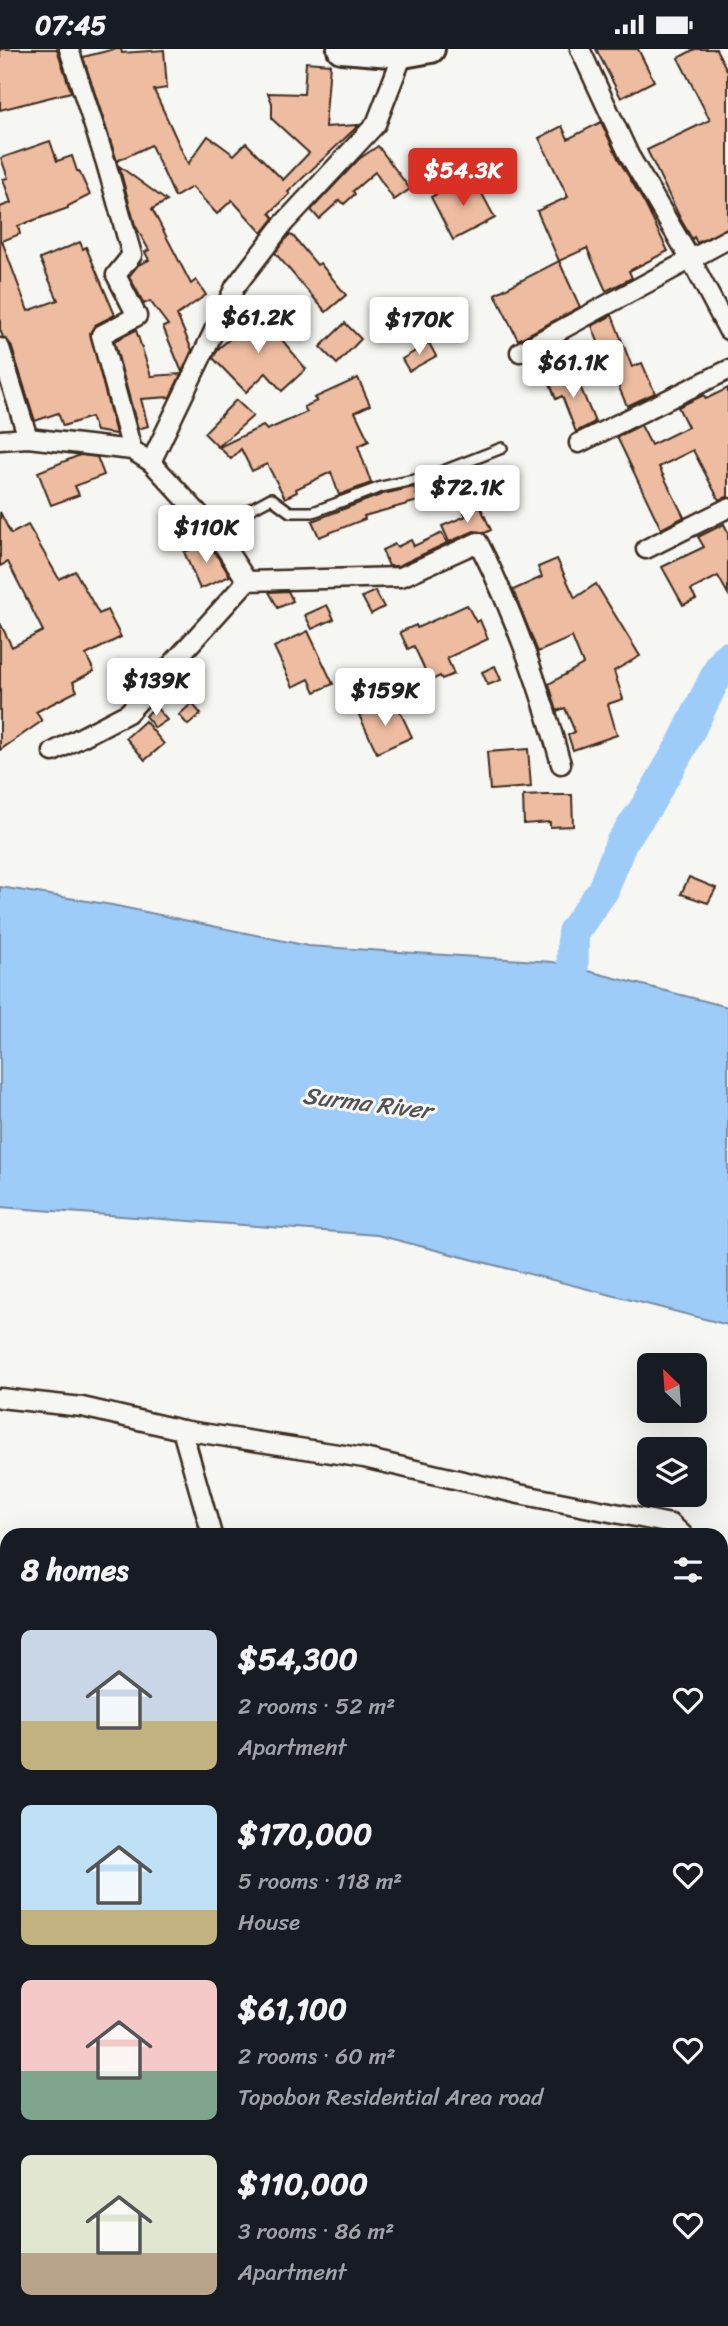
<!DOCTYPE html>
<html lang="en">
<head>
<meta charset="utf-8">
<style>
  :root { --surface:#171b24; --page:#20242c; --text:#f1f3f6; --muted:#9ea1a6; --accent:#d93025 }
  body { margin:0; font-family:Sriracha,sans-serif; background:var(--page); color:var(--text); height:100vh; display:flex; flex-direction:column; font-size:26px; white-space:nowrap }
  * { box-sizing:border-box; margin:0 }
  p { font-size:23px; color:var(--muted) }
  .icon { flex:none; width:38px; height:38px; fill:none; stroke:currentColor; stroke-width:2; stroke-linecap:round; stroke-linejoin:round }
  .map { position:relative; flex:1; overflow:hidden }
  .side { position:absolute; left:0px; top:1479px; width:728px; height:800px; display:flex; flex-direction:column; background:var(--surface); border-radius:21px 21px 0 0; box-shadow:0 7px 28px #0002 }
  .side>* { flex:none }
  .needle { width:46px; rotate:335deg }
  .fabs { position:absolute; left:637px; top:1304px; display:grid; gap:14px }
  .fabs a { display:grid; place-items:center; width:70px; height:70px; border-radius:10px; background:var(--surface); box-shadow:0 7px 28px #0002; font-size:35px }
  .price { position:absolute; translate:-50% -60px; padding:0 16px; border-radius:7px; background:#fff; color:#222; font-size:23px; line-height:46px; filter:drop-shadow(0 2px 4px #0008) }
  .price::after { content:''; position:absolute; left:50%; top:42px; width:21px; height:16px; margin-left:-10px; background:inherit; clip-path:polygon(0 0,100% 0,50% 100%) }
  .price.on { background:var(--accent); color:#fff }
  ul { padding:0; list-style:none }
  li { display:flex; align-items:center; gap:21px; height:175px; padding:0 21px }
  li span { display:grid; place-items:center; flex:none; width:196px; height:140px; border-radius:10px; color:#555 }
  li>.icon { margin-inline-start:auto }
  span .icon { width:84px; height:84px; fill:#fffc; stroke-width:1 }
  li b { font-size:30px }
  h2 { display:flex; justify-content:space-between; align-items:center; height:84px; padding:0 21px; font-size:30px }
  .status { display:flex; justify-content:space-between; align-items:center; height:49px; padding:0 35px; background:var(--surface); direction:ltr }
  .status svg { height:19px; fill:currentColor }
  .map>svg:first-child { display:block }
  .water { fill:#9dccf9; stroke:#768ba1; stroke-width:2 }
  .lines { fill:none; stroke-linecap:round; stroke-linejoin:round }
  .river { stroke:#9dccf9; stroke-width:32 }
  .building { fill:#eebca0; stroke:#3b2a1e; stroke-width:2 }
  .service-casing { stroke:#3b2a1e; stroke-width:14 }
  .minor-casing { stroke:#3b2a1e; stroke-width:23 }
  .primary-casing { stroke:#3b2a1e; stroke-width:32 }
  .service { stroke:#f6f6f2; stroke-width:9 }
  .minor { stroke:#f6f6f2; stroke-width:18 }
  .primary { stroke:#f6f6f2; stroke-width:26 }
  .labels { text-anchor:middle; dominant-baseline:central; stroke-width:6; stroke-linejoin:round; paint-order:stroke }
  .water-label { font-size:24px; font-style:italic; fill:#545255; stroke:#f6f6f2 }
</style>
</head>
<body>
<div class="status"><b>07:45</b><svg viewBox="0 0 49 12"><path d="M0 12V9h3v3zM5 12V6h3v6zM10 12V3h3v9zM15 12V0h3v12zM26 1h20v11H26zM47 4h2v5h-2z"/></svg></div>
<div class="map">
<svg width="728" height="2277" viewBox="0 0 728 2277">
  <rect width="100%" height="100%" fill="#f6f6f2"/>
  <filter id="ink" filterUnits="userSpaceOnUse"><feTurbulence type="fractalNoise" baseFrequency=".0143" numOctaves="2"/><feDisplacementMap in="SourceGraphic" scale="14" xChannelSelector="R" yChannelSelector="G"/><feConvolveMatrix kernelMatrix="1 2 1 2 8 2 1 2 1" color-interpolation-filters="sRGB"/></filter>
  <g filter="url(#ink)">
    <path class="water" d="M0 838 112 856 308 897 553 913 728 958V1276L377 1186 0 1158Z"/>
    <g class="lines">
      <path class="river" d="M572 961 573 883 603 841 621 794 648 755 682 696 720 619 728 608"/>
    </g>
    <g class="building">
      <path d="M0 0H57L71 43 0 61Z"/>
      <path d="M115 0H121L122 4 164 1 167 39 154 41 188 115 208 87 234 106 246 94 283 131 309 104 272 70V54L268 44 304 45 306 13 330 15 325 78 359 76 288 143 290 145 270 164 274 169 262 184 232 151 217 165 192 138 175 148 151 96 117 112 83 8Z"/>
      <path d="M596 0H638L654 32 621 49Z"/>
      <path d="M695 0H716L728 23V179L697 194 694 188 692 190 681 171 647 101 710 71 678 9Z"/>
      <path d="M601 73 619 111 645 155 668 202 629 222 632 229 606 242 587 199 559 212 537 162 568 148 539 89 562 77 568 90Z"/>
      <path d="M50 92 57 112 72 107 77 122H79L90 146 68 157V159L18 177 20 185 2 192 28 262 58 251 40 210 80 193 83 200 86 198 115 266 95 276 90 284 116 385 96 382 91 368 63 377 58 364 35 372 11 296 3 288 0 281V158L11 154 3 130 8 129 1 109Z"/>
      <path d="M378 97 410 140 394 151 375 123 353 142 355 145 344 155 340 151 319 170 311 161 359 110Z"/>
      <path d="M119 117 167 152 152 160 191 235 196 231 206 246 177 266 192 301 182 323 163 278 168 276 150 252 144 255 129 227 138 216 149 211 145 203 149 201 135 176Z"/>
      <path d="M472 126 495 169 453 191 431 148Z"/>
      <path d="M289 186 293 187 317 216 320 214 346 246 326 263 275 204Z"/>
      <path d="M559 212 580 258 518 291 495 245Z"/>
      <path d="M254 262 267 276 269 275 306 320 282 342 266 324 246 343 213 309 219 299 233 287 230 283Z"/>
      <path d="M612 266 632 318 642 314 655 344 627 357 611 320 609 321 592 277Z"/>
      <path d="M345 274 361 290 337 315 320 298Z"/>
      <path d="M136 281 151 327 181 325 170 348 141 350 148 377 138 380 114 292Z"/>
      <path d="M429 294 436 307 409 322 402 310Z"/>
      <path d="M574 323 595 373 576 383 562 347 556 350 549 332Z"/>
      <path d="M358 329 370 356 355 363 369 392 358 397 371 434 339 446 331 423 296 440 297 443 285 449 267 415 252 422 241 400 231 410 219 398 263 377 267 381 307 363 304 358 317 352 314 349Z"/>
      <path d="M728 339V448L719 451 693 401 659 418 684 468 661 480 617 388 641 376 651 396 688 378 678 358 704 346 706 350Z"/>
      <path d="M236 351 253 367 218 398 204 384Z"/>
      <path d="M80 406 97 408 104 426 75 437 79 446 51 456 38 423Z"/>
      <path d="M483 417 495 445 469 456 457 428Z"/>
      <path d="M414 438 418 452 364 467 365 470 319 488 312 472 383 445Z"/>
      <path d="M480 457 491 481 485 484 474 482 449 493 442 477 466 467 464 464Z"/>
      <path d="M0 463 11 485 28 476 59 530 75 522 99 565 107 561 121 588 86 606 94 622 73 633 77 642 36 663 42 672 0 701V574L12 598 43 582 8 513 0 517Z"/>
      <path d="M724 475 728 483V545L718 527 691 541 696 550 683 556 662 518 704 498 698 488Z"/>
      <path d="M442 484 447 494 398 517H389L382 501 395 495 397 498 411 491 414 497Z"/>
      <path d="M208 493 230 527 200 540 184 503Z"/>
      <path d="M557 510 575 549 596 535 640 607 614 622 623 650 608 655 617 686 573 701 568 686 575 683 565 659 557 662 549 635 583 615 572 588 538 603 513 541 542 528 538 518Z"/>
      <path d="M288 542 293 552 278 559 269 543Z"/>
      <path d="M375 542 384 558 371 565 362 548Z"/>
      <path d="M327 556 334 570 312 580 305 566Z"/>
      <path d="M467 556 476 573 480 571 488 590 447 609 454 625 442 630 440 627 430 632 414 597 408 600 400 583 416 576 417 579Z"/>
      <path d="M308 582 333 635 315 643 309 630 293 638 274 598Z"/>
      <path d="M495 617 501 631 488 636 482 623Z"/>
      <path d="M192 654 201 665 188 676 179 666Z"/>
      <path d="M381 655 385 664 398 658 412 688 377 704 359 666Z"/>
      <path d="M156 658 167 671 155 679 145 667Z"/>
      <path d="M145 672 164 695 145 711 126 689Z"/>
      <path d="M528 700 531 738 490 741 487 703Z"/>
      <path d="M546 746H572L573 777 550 778V773L524 775 523 747Z"/>
      <path d="M689 828 716 839 708 854 681 845Z"/>
    </g>
    <g class="lines">
      <g class="service-casing">
        <path id="service" d="M213 480 271 449 290 463H313L381 438 428 428 502 399"/>
      </g>
      <g class="minor-casing">
        <g id="minor">
          <path d="M69 0 106 114 132 206 116 226 137 267 101 286 132 401"/>
          <path d="M580 0 629 106 691 211 728 281"/>
          <path d="M0 299 28 389"/>
          <path d="M520 303 728 190"/>
          <path d="M0 391 28 389 132 401 151 413 213 480 247 532"/>
          <path d="M579 394 728 321"/>
          <path d="M151 413 235 238 284 174 376 75 403 5"/>
          <path d="M646 500 728 459"/>
          <path d="M53 703 128 664 247 532 401 528 478 493C514 563 540 639 561 715"/>
          <path d="M0 1349 82 1358 182 1381 364 1409 519 1445 671 1475 683 1486"/>
          <path d="M182 1381 212 1486"/>
          <path d="M721 1518 728 1524"/>
          <path d="M0 1621 7 1633"/>
          <path d="M0 1918 7 1916"/>
          <path d="M237 2272 239 2277"/>
          <path d="M607 2272 610 2277"/>
        </g>
      </g>
      <g class="primary-casing">
        <path id="primary" d="M341 0 403 5 431 0"/>
      </g>
      <use href="#service" class="service"/>
      <use href="#minor" class="minor"/>
      <use href="#primary" class="primary"/>
    </g>
  </g>
  <g class="labels">
    <g class="water-label">
      <text transform="translate(367 1054) rotate(7)">Surma River</text>
    </g>
  </g>
</svg>
<div class="fabs">
<a><svg class="needle" viewBox="-14 -14 28 28"><path d="M0-13l5 13h-10z" fill="#e53935"/><path d="M0 13l5-13h-10z" fill="#9ea1a6"/></svg></a>
<a><svg class="icon" aria-label="layers" viewBox="0 0 24 24"><path d="M12 4l9 5-9 5-9-5zM3 14l9 5 9-5"/></svg></a>
</div>
<b class="price on" style="left:463px;top:159px">$54.3K</b>
<b class="price" style="left:258px;top:306px">$61.2K</b>
<b class="price" style="left:419px;top:308px">$170K</b>
<b class="price" style="left:573px;top:351px">$61.1K</b>
<b class="price" style="left:467px;top:476px">$72.1K</b>
<b class="price" style="left:206px;top:516px">$110K</b>
<b class="price" style="left:156px;top:669px">$139K</b>
<b class="price" style="left:385px;top:679px">$159K</b>
<section class="side">
<h2>8 homes<svg class="icon" aria-label="filters" viewBox="0 0 24 24"><path d="M4 7h16M4 17h16"/><circle cx="9" cy="7" r="2"/><circle cx="15" cy="17" r="2"/></svg></h2>
<ul>
<li><span style="background:linear-gradient(#c9d6e8 65%,#c2b280 0)"><svg class="icon" aria-label="home" viewBox="0 0 24 24"><path d="M3 11l9-7 9 7M6 9v11h12V9"/></svg></span><div><b>$54,300</b><p>2 rooms · 52 m²</p><p>Apartment</p></div><svg class="icon" aria-label="heart" viewBox="0 0 24 24"><path d="M12 20l-8-8c-3-5 5-10 8-4 3-6 11-1 8 4z"/></svg></li>
<li><span style="background:linear-gradient(#bfe0f5 75%,#c2b280 0)"><svg class="icon" aria-label="home" viewBox="0 0 24 24"><path d="M3 11l9-7 9 7M6 9v11h12V9"/></svg></span><div><b>$170,000</b><p>5 rooms · 118 m²</p><p>House</p></div><svg class="icon" aria-label="heart" viewBox="0 0 24 24"><path d="M12 20l-8-8c-3-5 5-10 8-4 3-6 11-1 8 4z"/></svg></li>
<li><span style="background:linear-gradient(#f6c9c9 65%,#7fa58c 0)"><svg class="icon" aria-label="home" viewBox="0 0 24 24"><path d="M3 11l9-7 9 7M6 9v11h12V9"/></svg></span><div><b>$61,100</b><p>2 rooms · 60 m²</p><p>Topobon Residential Area road</p></div><svg class="icon" aria-label="heart" viewBox="0 0 24 24"><path d="M12 20l-8-8c-3-5 5-10 8-4 3-6 11-1 8 4z"/></svg></li>
<li><span style="background:linear-gradient(#dfe7d0 70%,#b9a48a 0)"><svg class="icon" aria-label="home" viewBox="0 0 24 24"><path d="M3 11l9-7 9 7M6 9v11h12V9"/></svg></span><div><b>$110,000</b><p>3 rooms · 86 m²</p><p>Apartment</p></div><svg class="icon" aria-label="heart" viewBox="0 0 24 24"><path d="M12 20l-8-8c-3-5 5-10 8-4 3-6 11-1 8 4z"/></svg></li>
</ul>
</section>
</div>
</body>
</html>
